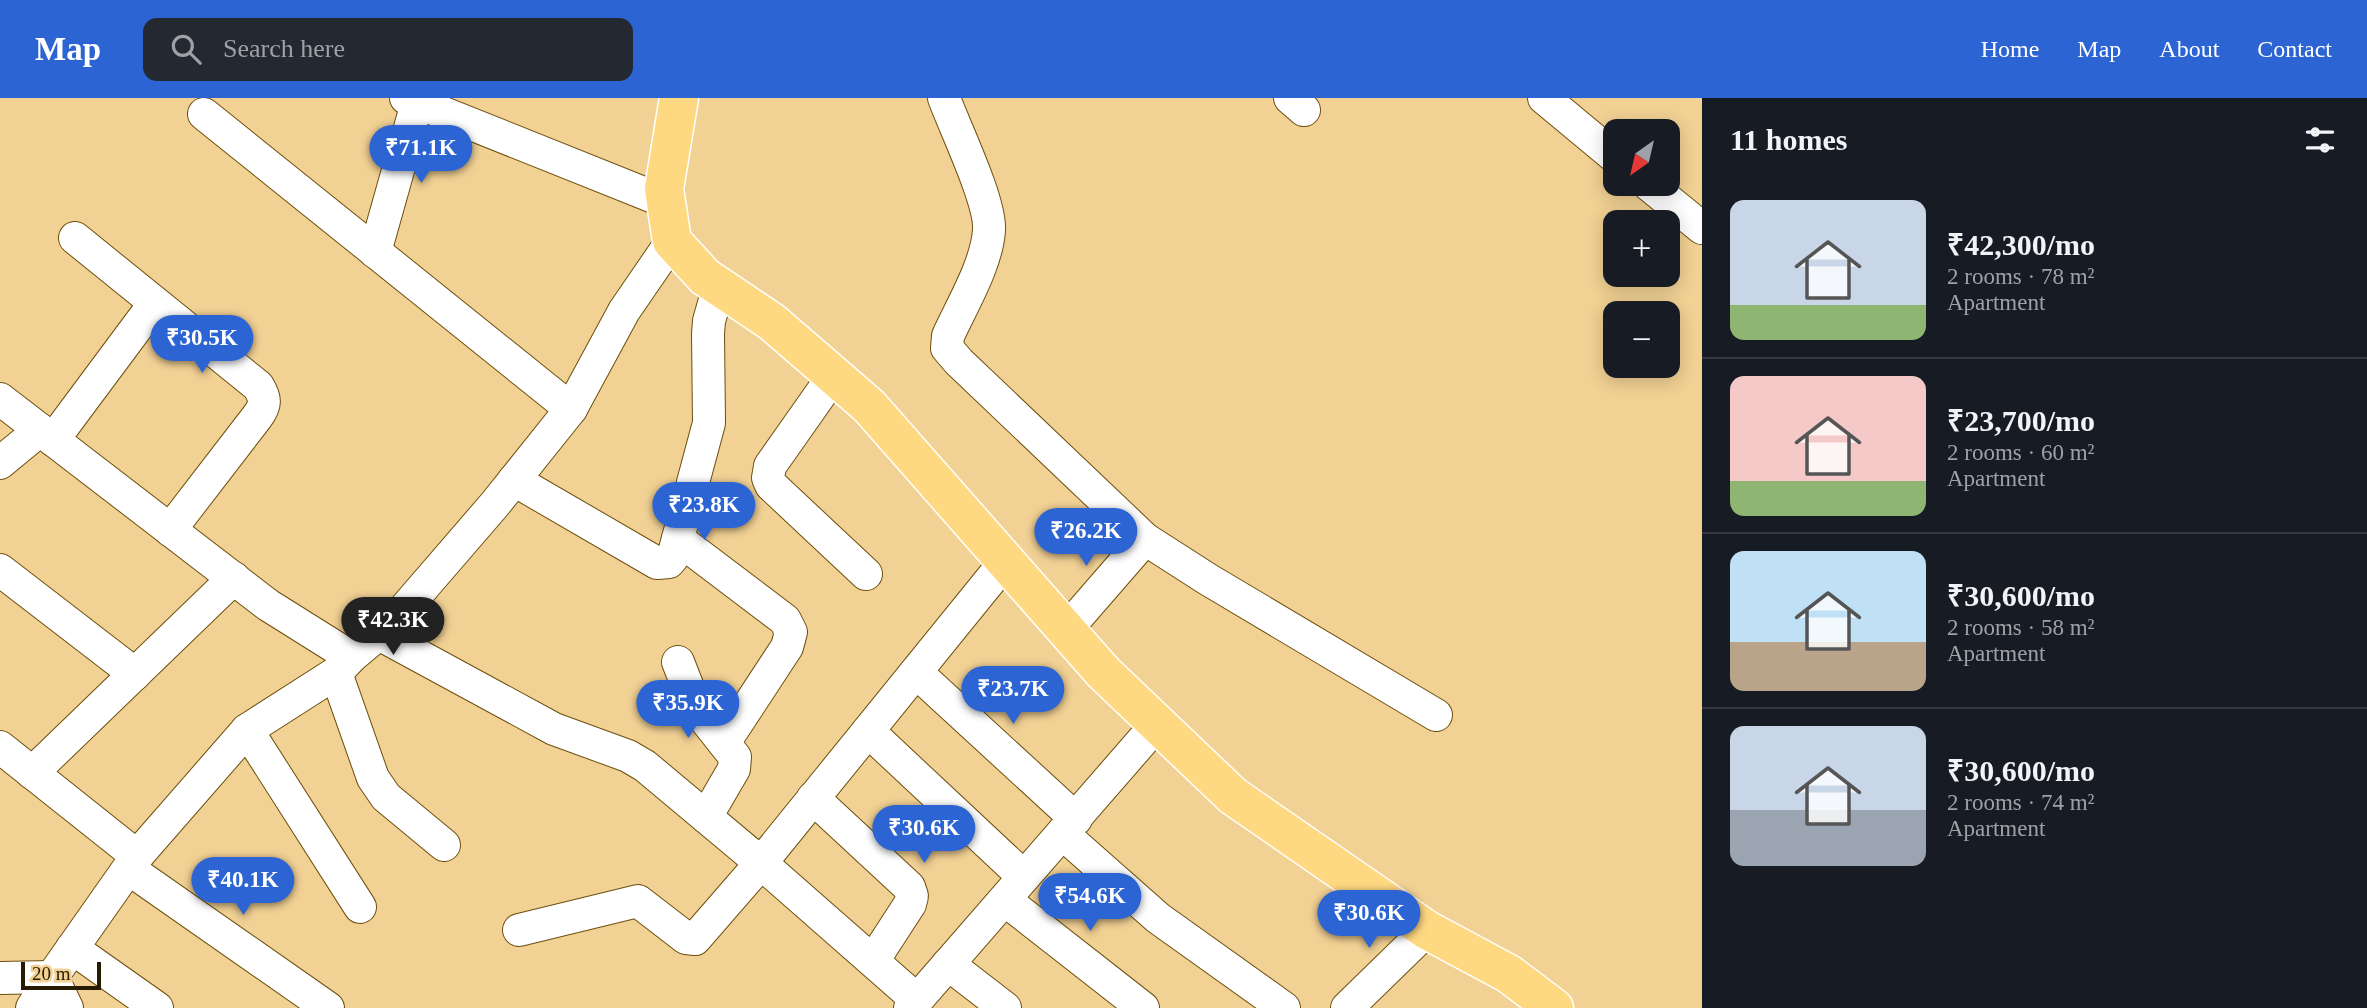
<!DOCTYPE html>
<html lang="en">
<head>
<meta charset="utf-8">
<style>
  :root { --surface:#171b24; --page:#242831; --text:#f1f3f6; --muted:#9ea1a6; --line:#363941; --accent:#2c65d3 }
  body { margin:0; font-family:Georgia,serif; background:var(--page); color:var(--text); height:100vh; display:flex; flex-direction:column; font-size:26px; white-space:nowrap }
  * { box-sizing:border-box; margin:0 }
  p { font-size:23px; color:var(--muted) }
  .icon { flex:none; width:38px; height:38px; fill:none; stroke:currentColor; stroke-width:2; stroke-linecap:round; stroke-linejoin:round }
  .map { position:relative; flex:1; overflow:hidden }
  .sheet { display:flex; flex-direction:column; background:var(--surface); width:665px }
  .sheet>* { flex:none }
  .needle { width:46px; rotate:214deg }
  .controls { position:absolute; left:1603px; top:21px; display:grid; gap:14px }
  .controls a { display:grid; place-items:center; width:77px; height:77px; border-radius:14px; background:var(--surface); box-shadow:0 4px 18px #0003; font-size:35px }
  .scale { position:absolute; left:21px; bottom:18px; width:80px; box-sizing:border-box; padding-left:7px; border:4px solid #281b03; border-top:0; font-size:19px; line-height:24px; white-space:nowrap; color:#281b03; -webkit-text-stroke:5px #f2d194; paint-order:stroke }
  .price { position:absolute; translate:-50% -60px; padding:0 16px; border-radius:24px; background:var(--accent); color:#fff; font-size:23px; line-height:46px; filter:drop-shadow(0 2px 4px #0008) }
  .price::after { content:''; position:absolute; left:50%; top:42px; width:21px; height:16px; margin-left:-10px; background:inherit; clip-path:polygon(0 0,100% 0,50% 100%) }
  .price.current { background:#222; color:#fff }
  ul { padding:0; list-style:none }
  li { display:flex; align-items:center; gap:21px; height:175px; padding:0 28px }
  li+li { border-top:2px solid var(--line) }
  li span { display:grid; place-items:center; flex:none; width:196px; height:140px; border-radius:14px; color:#555 }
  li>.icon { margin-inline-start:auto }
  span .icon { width:84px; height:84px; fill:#fffc; stroke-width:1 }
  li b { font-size:30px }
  h2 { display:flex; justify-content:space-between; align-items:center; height:84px; padding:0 28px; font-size:30px }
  header { display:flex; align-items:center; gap:42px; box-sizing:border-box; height:98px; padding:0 35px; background:var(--accent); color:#fff }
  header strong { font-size:33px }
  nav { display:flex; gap:38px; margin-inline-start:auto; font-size:24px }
  .search { width:490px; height:63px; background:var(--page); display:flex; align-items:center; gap:18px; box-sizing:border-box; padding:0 24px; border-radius:14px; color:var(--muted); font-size:26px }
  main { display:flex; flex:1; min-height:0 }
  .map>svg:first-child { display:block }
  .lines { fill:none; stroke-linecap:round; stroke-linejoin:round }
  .minor-casing { stroke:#6c4f0d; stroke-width:34 }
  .major-casing { stroke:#fff; stroke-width:41 }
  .minor { stroke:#fff; stroke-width:32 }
  .major { stroke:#ffd882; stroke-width:38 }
</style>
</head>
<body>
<header>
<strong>Map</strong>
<div class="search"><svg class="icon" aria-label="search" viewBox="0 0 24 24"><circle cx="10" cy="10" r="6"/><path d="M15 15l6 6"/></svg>Search here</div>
<nav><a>Home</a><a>Map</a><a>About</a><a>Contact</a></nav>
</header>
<main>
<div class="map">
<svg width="1702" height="910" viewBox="0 0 1702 910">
  <rect width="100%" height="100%" fill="#f2d194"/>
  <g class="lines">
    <g class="minor-casing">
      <g id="minor">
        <path d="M406 0 666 104"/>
        <path d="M944 0C955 30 991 104 989 132 987 166 962 207 948 238L947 250 959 264 1145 441 1209 482 1436 617"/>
        <path d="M1290 0 1304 12"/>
        <path d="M1544 0 1615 59"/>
        <path d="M204 16 571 311"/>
        <path d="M1648 86 1702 130"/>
        <path d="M75 140 258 288C266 301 266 307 257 319L170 432"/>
        <path d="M375 154 417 5"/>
        <path d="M834 277 770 368 768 380 771 387 866 476"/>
        <path d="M0 301 268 507 351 559 394 523 495 406 571 311 624 213 672 143"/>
        <path d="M53 342 155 205"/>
        <path d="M0 365 40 332"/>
        <path d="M514 382 657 465 669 464 673 459 709 325 708 236 709 223 719 188"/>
        <path d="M678 441 785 522 791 534 787 549 724 645"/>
        <path d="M0 472 135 576"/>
        <path d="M1066 532 1145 441"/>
        <path d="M379 536 554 631 628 658 645 668 761 765 917 902"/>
        <path d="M678 564 696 610 735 659 734 671 706 719"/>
        <path d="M916 574 1076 721"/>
        <path d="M336 575 373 680 386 699 444 747"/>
        <path d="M247 632 360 809"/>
        <path d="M868 633 1024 779"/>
        <path d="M0 649 137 758"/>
        <path d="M32 675 234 480"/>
        <path d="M813 700 909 789 912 798 910 806 873 863"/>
        <path d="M1063 736 1158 820 1284 910"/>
        <path d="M129 771 328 910"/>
        <path d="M1005 802 1143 910"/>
        <path d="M519 832 638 803 686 840 695 841 761 765 1005 464"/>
        <path d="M72 850 157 910"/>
        <path d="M948 866 1005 910"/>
        <path d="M52 879 67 910"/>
        <path d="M0 880 52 879"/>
        <path d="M32 910 52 879 137 758 247 632 336 575 351 559"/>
        <path d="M910 910 1157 626"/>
        <path d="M1347 910 1427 832"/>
      </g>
    </g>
    <g class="major-casing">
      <path id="major" d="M679 0 664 91 672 143 705 179 772 224 869 308 1103 574 1233 698 1427 832 1509 876 1554 910"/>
    </g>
    <use href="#minor" class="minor"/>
    <use href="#major" class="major"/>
  </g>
</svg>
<div class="controls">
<a><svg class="needle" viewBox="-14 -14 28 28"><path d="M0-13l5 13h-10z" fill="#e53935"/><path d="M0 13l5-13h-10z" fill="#9ea1a6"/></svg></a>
<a>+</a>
<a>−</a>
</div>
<div class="scale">20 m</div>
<b class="price" style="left:421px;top:87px">₹71.1K</b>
<b class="price" style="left:202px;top:277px">₹30.5K</b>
<b class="price" style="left:704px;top:444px">₹23.8K</b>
<b class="price" style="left:1086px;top:470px">₹26.2K</b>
<b class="price current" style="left:393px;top:559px">₹42.3K</b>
<b class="price" style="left:1013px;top:628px">₹23.7K</b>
<b class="price" style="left:688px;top:642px">₹35.9K</b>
<b class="price" style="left:924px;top:767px">₹30.6K</b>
<b class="price" style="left:243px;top:819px">₹40.1K</b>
<b class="price" style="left:1090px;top:835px">₹54.6K</b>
<b class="price" style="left:1369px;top:852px">₹30.6K</b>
</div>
<section class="sheet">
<h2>11 homes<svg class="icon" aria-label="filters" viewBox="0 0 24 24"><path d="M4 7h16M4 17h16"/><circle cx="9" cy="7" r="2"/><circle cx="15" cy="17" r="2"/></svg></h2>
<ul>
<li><span style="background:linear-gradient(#c9d6e8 75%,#8fb573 0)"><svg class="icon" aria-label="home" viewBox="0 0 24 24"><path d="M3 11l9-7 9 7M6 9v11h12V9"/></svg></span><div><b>₹42,300/mo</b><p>2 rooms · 78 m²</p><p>Apartment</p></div></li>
<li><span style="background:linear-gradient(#f6c9c9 75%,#8fb573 0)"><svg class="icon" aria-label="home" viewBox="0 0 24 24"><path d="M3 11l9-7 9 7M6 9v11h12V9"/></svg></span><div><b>₹23,700/mo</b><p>2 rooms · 60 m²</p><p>Apartment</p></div></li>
<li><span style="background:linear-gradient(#bfe0f5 65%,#b9a48a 0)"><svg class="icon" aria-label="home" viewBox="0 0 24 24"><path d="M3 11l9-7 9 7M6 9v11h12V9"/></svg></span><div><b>₹30,600/mo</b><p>2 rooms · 58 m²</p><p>Apartment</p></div></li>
<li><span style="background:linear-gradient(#c9d6e8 60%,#9aa5b1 0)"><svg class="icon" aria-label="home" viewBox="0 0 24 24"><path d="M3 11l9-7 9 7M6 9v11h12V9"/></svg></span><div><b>₹30,600/mo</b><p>2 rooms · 74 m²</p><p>Apartment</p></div></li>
</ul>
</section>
</main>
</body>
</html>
